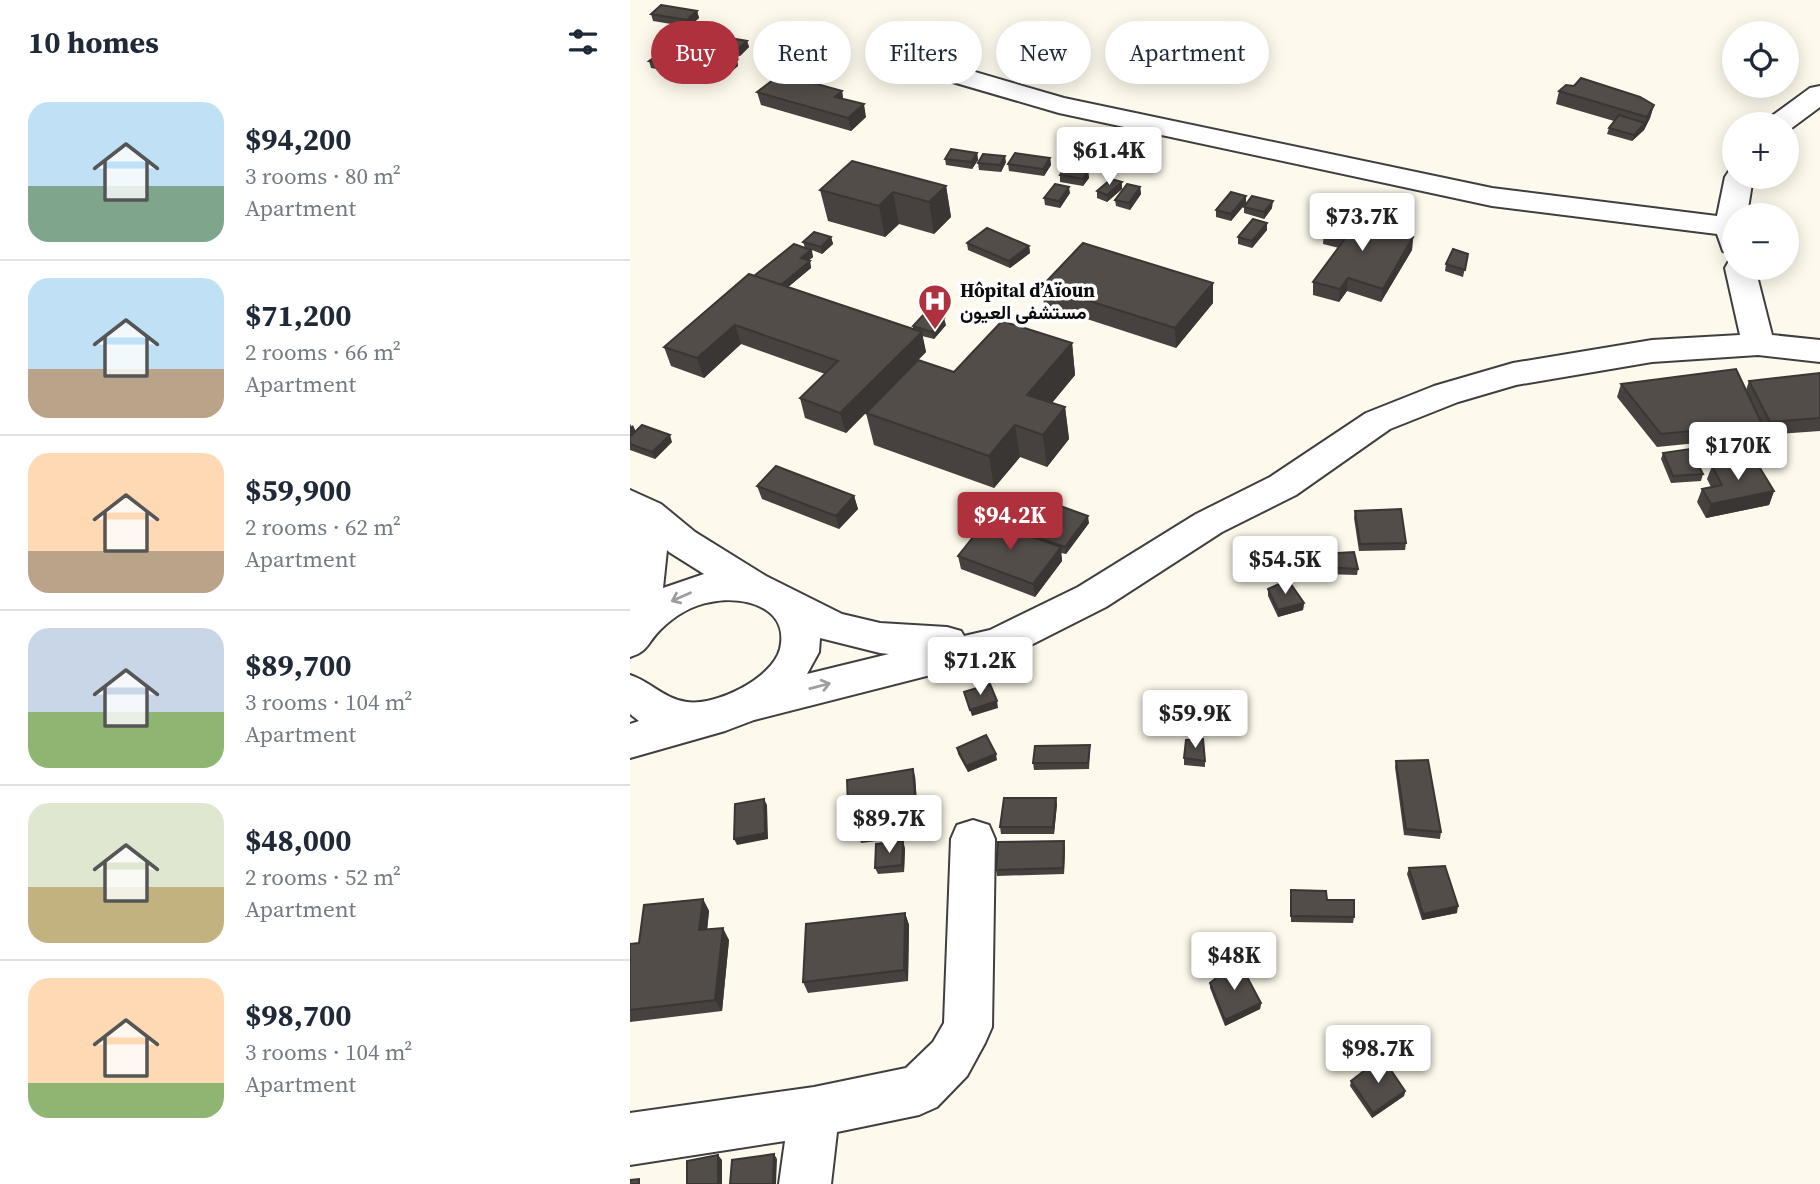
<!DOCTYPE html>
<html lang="en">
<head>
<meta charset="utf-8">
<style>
  :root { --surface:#fff; --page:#f2f2f3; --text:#1f2937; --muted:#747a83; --line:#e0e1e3; --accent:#af313d }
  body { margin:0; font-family:"Source Serif 4",Vazirmatn,serif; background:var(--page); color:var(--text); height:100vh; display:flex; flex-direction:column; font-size:26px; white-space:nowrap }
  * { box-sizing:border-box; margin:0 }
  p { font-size:23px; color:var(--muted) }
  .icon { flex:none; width:38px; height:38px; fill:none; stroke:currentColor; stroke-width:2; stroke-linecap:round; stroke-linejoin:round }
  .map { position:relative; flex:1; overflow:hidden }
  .details { display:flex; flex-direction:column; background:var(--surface); width:630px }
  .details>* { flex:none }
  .hud { position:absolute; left:21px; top:21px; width:665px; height:63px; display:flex; gap:14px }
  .buttons { position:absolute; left:1092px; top:21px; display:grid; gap:14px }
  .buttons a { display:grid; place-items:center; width:77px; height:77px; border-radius:50%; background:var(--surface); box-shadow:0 4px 18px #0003; font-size:35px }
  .price { position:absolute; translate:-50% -60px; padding:0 16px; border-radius:7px; background:#fff; color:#222; font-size:23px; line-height:46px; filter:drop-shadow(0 2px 4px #0008) }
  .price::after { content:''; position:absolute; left:50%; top:42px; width:21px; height:16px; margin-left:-10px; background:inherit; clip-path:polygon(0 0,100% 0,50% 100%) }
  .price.current { background:var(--accent); color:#fff }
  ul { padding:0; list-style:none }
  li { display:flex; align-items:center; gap:21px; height:175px; padding:0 28px }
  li+li { border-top:2px solid var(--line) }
  li span { display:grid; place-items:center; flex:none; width:196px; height:140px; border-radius:21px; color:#555 }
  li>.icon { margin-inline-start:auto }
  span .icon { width:84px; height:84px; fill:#fffc; stroke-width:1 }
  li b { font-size:30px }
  h2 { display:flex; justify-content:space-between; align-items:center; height:84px; padding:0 28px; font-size:30px }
  .chip { padding:0 24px; border-radius:32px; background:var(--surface); box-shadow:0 4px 18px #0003; font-size:24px; line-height:63px }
  .chip.current { background:var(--accent); color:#fff }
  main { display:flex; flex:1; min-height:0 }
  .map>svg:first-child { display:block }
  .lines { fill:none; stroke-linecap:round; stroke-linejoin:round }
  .minor-casing { stroke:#3f3f3f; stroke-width:4 }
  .minor { fill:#fff; fill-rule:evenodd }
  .wall { fill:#47423f }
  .shaded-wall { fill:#3a3633 }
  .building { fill:#534d49; stroke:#3a3633; stroke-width:2 }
  .oneway { stroke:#9e9e9e }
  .labels { text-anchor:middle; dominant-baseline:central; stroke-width:7; stroke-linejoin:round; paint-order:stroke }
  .poi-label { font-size:19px; font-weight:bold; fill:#0c0c0c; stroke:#fff; text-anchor:start }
</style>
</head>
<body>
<main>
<section class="details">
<h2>10 homes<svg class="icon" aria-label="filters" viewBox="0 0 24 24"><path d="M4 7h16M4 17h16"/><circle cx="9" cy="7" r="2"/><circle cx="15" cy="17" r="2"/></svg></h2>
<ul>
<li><span style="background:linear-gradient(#bfe0f5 60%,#7fa58c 0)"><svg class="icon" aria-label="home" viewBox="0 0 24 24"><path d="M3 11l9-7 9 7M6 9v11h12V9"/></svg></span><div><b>$94,200</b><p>3 rooms · 80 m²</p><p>Apartment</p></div></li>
<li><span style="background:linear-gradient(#bfe0f5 65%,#b9a48a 0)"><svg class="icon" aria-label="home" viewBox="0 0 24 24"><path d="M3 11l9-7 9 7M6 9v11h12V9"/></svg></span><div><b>$71,200</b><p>2 rooms · 66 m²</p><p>Apartment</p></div></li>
<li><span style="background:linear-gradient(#ffd9b3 70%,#b9a48a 0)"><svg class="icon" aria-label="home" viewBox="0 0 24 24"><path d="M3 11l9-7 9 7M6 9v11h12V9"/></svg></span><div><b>$59,900</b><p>2 rooms · 62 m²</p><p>Apartment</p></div></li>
<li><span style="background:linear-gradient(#c9d6e8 60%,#8fb573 0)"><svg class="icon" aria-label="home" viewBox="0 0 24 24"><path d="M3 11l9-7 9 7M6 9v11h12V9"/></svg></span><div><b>$89,700</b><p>3 rooms · 104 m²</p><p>Apartment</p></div></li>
<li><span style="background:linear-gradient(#dfe7d0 60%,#c2b280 0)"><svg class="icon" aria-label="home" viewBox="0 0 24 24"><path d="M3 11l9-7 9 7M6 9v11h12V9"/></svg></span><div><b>$48,000</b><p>2 rooms · 52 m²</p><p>Apartment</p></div></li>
<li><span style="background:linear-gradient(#ffd9b3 75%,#8fb573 0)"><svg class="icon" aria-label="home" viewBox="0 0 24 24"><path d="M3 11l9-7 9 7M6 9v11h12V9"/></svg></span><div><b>$98,700</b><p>3 rooms · 104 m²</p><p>Apartment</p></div></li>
</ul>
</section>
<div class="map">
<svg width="1190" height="1184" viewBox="0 0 1190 1184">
  <rect width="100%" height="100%" fill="#fdf9ec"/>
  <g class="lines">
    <g class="minor-casing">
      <g id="minor">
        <path d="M256 46 434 98 862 188 1087 216 1095 177 1099 171 1104 170V177H1123L1117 215H1104V254L1093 251 1087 234 862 206 429 113 247 60 243 54 247 48Z"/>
        <path d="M1190 86V107L1159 130 1157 124H1135L1139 118 1180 88Z"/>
        <path d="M1104 260V268H1125L1142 335 1190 340V362L1128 355 1022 362 886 385 828 402 760 429 666 495 592 532 476 607 383 654 124 720 95 731 0 758V724L9 721 0 714V675C21 682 34 699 57 702 85 706 142 679 150 649 160 607 113 595 81 602 62 605 44 616 30 630 17 643 19 651 0 657V490L31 504 65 532 136 576 212 614 250 623 317 627 331 631 334 636 360 630 448 587 566 514 640 477 736 413 804 386 883 363 1022 340 1110 335 1095 268 1099 261ZM37 550 39 552 74 574 33 588ZM190 638 250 653 259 654 177 674 189 652Z"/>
        <path d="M343 820 359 825 365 839 362 1027 355 1043 337 1076 307 1107 289 1115 207 1132 201 1184H149L155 1141 0 1165V1113L184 1087 276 1068 303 1042 314 1023 321 839 327 825Z"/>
      </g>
    </g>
    <use href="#minor" class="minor"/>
  </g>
  <g class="wall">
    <path d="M67 11 69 18 61 25 79 34 72 41 49 37 47 30 53 26 23 21 21 14Z"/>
    <path d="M117 41 119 47 110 56 93 53 91 46Z"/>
    <path d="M43 58 45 65 37 71 21 68 19 61Z"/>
    <path d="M107 60 108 66 97 75 78 70 76 63Z"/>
    <path d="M212 91 213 99 236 117 221 131 131 105 127 92Z"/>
    <path d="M929 91 1024 105 1020 118 1014 130 1002 141 977 134 979 128 984 121 926 104Z"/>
    <path d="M347 153 348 160 342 169 316 165 315 159Z"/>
    <path d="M420 158 421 165 414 176 379 171 378 164Z"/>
    <path d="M376 162 371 172 349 170 348 163Z"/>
    <path d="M458 171 459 178 453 186 430 182V175Z"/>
    <path d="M316 186 321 217 304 234 269 224 255 237 198 221 190 190Z"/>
    <path d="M510 187 511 194 500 210 486 206 485 200Z"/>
    <path d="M492 189 477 202 467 198V191Z"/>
    <path d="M440 193 430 208 415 205 414 198Z"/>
    <path d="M616 203 601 221 586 217V210Z"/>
    <path d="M614 207 642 208 634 219 614 213Z"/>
    <path d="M637 223V230L622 248 608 244V237Z"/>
    <path d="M732 223 783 237 782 250 751 302 717 291 709 302 683 295V282L709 248 693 244 694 231Z"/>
    <path d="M201 237 203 244 192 254 182 250 183 257 178 261H180L181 268 158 287 283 329V326L316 325 304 339 292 336 296 352 216 433 175 418 170 398 195 374 111 344 74 378 41 366 34 347 124 276 175 248 173 242Z"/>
    <path d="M337 243 399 246 400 253 380 268 338 250Z"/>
    <path d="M838 254 833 277 815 271 816 264Z"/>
    <path d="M412 286 583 303 546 348 414 305Z"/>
    <path d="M442 343 445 375 422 403 435 407 439 439 417 467 390 457 364 488 244 445 236 413 324 372Z"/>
    <path d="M1190 373V431L1134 435 1131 428 1127 437 1027 447 987 397 991 384 1116 390 1119 381Z"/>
    <path d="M0 424 6 432 42 442 25 459 0 450Z"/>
    <path d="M1033 453 1073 474 1071 481 1041 483 1031 459Z"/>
    <path d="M1082 466 1144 491 1139 505 1076 518 1067 502 1072 489 1081 487 1077 479Z"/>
    <path d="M127 486 224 496 228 509 209 529 132 499Z"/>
    <path d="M725 511 776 543 775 550 729 551 724 518Z"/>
    <path d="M459 523 436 554 431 553 432 561 405 597 331 569 328 556 397 535V534Z"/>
    <path d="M691 554 728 569 727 575 692 574Z"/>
    <path d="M638 589 674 603 673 610 648 617 638 596Z"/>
    <path d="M460 745V752L459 769 404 770 403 763Z"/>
    <path d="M327 748 367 760 338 772 328 754Z"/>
    <path d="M554 758 575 761V767L554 765Z"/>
    <path d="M766 761 811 832 810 839 774 835 765 767Z"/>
    <path d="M285 776 287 803 220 814 218 808Z"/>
    <path d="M427 804 424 834H371L370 827Z"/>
    <path d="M273 818V838L231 843 229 837Z"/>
    <path d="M435 847 434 874 367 876 366 870Z"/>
    <path d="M275 848 274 872 248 874 245 868Z"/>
    <path d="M779 868 827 913 792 920 777 874Z"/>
    <path d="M661 890 697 900 724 917 723 923 661 922Z"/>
    <path d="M73 899 79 911 77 929 99 940 92 1011 0 1022V944L9 943Z"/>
    <path d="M275 913 279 925 278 981 178 993 173 982Z"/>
    <path d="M580 983 631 1003 630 1009 595 1026 580 988Z"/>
    <path d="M721 1081 775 1091 774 1096 742 1118 720 1086Z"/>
  </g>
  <g class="shaded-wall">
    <path d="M67 11 69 18 59 27 57 20Z"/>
    <path d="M78 28 79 34 72 41 70 34Z"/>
    <path d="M117 41 119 47 110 56 108 49Z"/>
    <path d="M43 58 45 65 37 71 35 65Z"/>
    <path d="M107 60 108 66 97 75 95 68Z"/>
    <path d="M212 91 214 104 205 97Z"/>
    <path d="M234 104 236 117 221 131 218 118Z"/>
    <path d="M1024 105 1020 118 1014 130 1002 141 1004 135 1015 123 1017 117Z"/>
    <path d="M347 153 348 160 342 169 341 162Z"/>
    <path d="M375 156 376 162 371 172 370 165Z"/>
    <path d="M420 158 421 165 414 176 413 169Z"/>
    <path d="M458 171 459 178 453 186V179Z"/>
    <path d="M492 182V189L477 202V195Z"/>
    <path d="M316 186 321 217 304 234 299 202Z"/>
    <path d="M439 187 440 193 430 208 429 201Z"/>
    <path d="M510 187 511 194 500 210 499 203Z"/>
    <path d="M263 192 269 224 255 237 249 206Z"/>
    <path d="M616 196V203L601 221V214Z"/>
    <path d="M643 201 642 208 634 219V212Z"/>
    <path d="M637 223V230L622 248V241Z"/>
    <path d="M201 237 203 244 192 254 191 247Z"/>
    <path d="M783 237 782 250 751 302 753 289Z"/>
    <path d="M399 246 400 253 380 268 379 261Z"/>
    <path d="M181 250 183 257 173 265 171 258Z"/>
    <path d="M180 261 181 268 151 293 149 286Z"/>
    <path d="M718 278 717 291 709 302 710 289Z"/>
    <path d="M583 283V303L546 348 545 328Z"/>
    <path d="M314 318 316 325 304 339 302 332Z"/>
    <path d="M105 325 111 344 74 378 67 358Z"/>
    <path d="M292 332 296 352 216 433 210 413Z"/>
    <path d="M442 343 445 375 402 427 397 395Z"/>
    <path d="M435 407 439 439 417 467 413 435Z"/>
    <path d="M3 425 6 432 0 438V428Z"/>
    <path d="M385 425 390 457 364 488 359 456Z"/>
    <path d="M40 435 42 442 25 459 22 452Z"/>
    <path d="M1144 491 1139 505 1076 518 1081 504Z"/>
    <path d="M224 496 228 509 209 529 206 516Z"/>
    <path d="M458 516 459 523 436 554 435 547Z"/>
    <path d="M431 547 432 561 405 597 403 584Z"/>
    <path d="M674 603 673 610 648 617V610Z"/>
    <path d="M367 701 368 708 342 716 340 710Z"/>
    <path d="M366 754 367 760 338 772 336 766Z"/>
    <path d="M283 769 285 776 287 803 285 797Z"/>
    <path d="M426 798 427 804 424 834 423 827Z"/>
    <path d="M134 799 137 805 138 839 107 845 104 839Z"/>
    <path d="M271 811 273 818V838L271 832Z"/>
    <path d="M273 841 275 848 274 872 272 865Z"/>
    <path d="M434 841 435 847 434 874 433 868Z"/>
    <path d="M73 899 79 911 76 942 69 930Z"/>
    <path d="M828 906 827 913 792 920 793 914Z"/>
    <path d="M275 913 279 925 278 981 274 970Z"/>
    <path d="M93 928 99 940 92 1011 85 1000Z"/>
    <path d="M631 1003 630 1009 595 1026V1020Z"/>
    <path d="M775 1091 774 1096 742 1118 743 1113Z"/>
    <path d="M144 1154 147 1159 146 1184H143Z"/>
    <path d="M88 1155 92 1160V1184H88Z"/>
  </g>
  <g class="building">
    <path d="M31 5 67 11 57 20 21 14Z"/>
    <path d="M55 24 78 28 70 34 47 30Z"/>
    <path d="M100 38 117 41 108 49 91 46Z"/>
    <path d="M28 55 43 58 35 65 19 61Z"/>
    <path d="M88 55 107 60 95 68 76 63Z"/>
    <path d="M151 74 212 91 205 97 234 104 218 118 127 92Z"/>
    <path d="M951 78 1010 97 1024 105 1017 117 929 91 936 85 944 86Z"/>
    <path d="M989 115 1015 123 1004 135 979 128Z"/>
    <path d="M321 149 347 153 341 162 315 159Z"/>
    <path d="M385 153 420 158 413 169 378 164Z"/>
    <path d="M353 154 375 156 370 165 348 163Z"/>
    <path d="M222 161 316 186 299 202 263 192 249 206 190 190Z"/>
    <path d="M435 167 458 171 453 179 430 175Z"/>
    <path d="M481 179 492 182 477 195 467 191Z"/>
    <path d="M425 184 439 187 429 201 414 198Z"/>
    <path d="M497 184 510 187 499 203 485 200Z"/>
    <path d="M601 192 616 196 601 214 586 210Z"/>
    <path d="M622 196 643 201 634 212 614 207Z"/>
    <path d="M709 208 733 217 729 222 783 237 753 289 718 278 710 289 683 282 717 236 694 231Z"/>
    <path d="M623 219 637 223 622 241 608 237Z"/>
    <path d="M357 228 399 246 379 261 337 243Z"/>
    <path d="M184 232 201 237 191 247 173 242Z"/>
    <path d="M453 243 583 283 545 328 412 286Z"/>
    <path d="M164 244 181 250 171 258 180 261 151 285 124 276Z"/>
    <path d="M823 249 838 254 835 270 816 264Z"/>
    <path d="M119 274 292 332 210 413 170 398 208 361 105 325 67 358 34 347Z"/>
    <path d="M295 313 314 318 302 332 283 326Z"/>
    <path d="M372 321 442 343 397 395 435 407 413 435 385 425 359 456 236 413 288 360 324 372Z"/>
    <path d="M1106 369 1132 424 1031 434 991 384Z"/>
    <path d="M1190 373V418L1140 422 1119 381Z"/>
    <path d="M12 425 40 435 22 452 0 444V437Z"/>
    <path d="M1060 449 1073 474 1043 476 1033 453Z"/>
    <path d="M1125 460 1144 491 1081 504 1072 489 1092 485 1082 466Z"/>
    <path d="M146 466 224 496 206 516 127 486Z"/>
    <path d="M422 503 458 516 435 547 397 534Z"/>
    <path d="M771 509 776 543 730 544 725 511Z"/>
    <path d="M356 521 431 547 403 584 328 556Z"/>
    <path d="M724 552 728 569 692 567 691 554Z"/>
    <path d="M658 580 674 603 648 610 638 589Z"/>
    <path d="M360 684 367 701 340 710 334 692Z"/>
    <path d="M356 735 366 754 336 766 327 748Z"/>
    <path d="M573 739 575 761 554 758 556 740Z"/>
    <path d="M460 745 458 763H403L405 746Z"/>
    <path d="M798 760 811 832 776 829 766 761Z"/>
    <path d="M283 769 285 797 218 808 217 780Z"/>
    <path d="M374 798H426L423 827H370Z"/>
    <path d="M134 799 135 833 104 839 105 804Z"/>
    <path d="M271 811V832L229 837 230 816Z"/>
    <path d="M273 841 272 865 245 868 246 844Z"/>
    <path d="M434 841 433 868 366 870 368 842Z"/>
    <path d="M815 866 828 906 793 914 779 868Z"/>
    <path d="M661 890 696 891 697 900H724V917L661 916Z"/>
    <path d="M73 899 69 930 93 928 85 1000 0 1010V944L9 943 14 905Z"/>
    <path d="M275 913 274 970 173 982 176 924Z"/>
    <path d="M608 960 631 1003 595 1020 580 983Z"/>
    <path d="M752 1057 775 1091 743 1113 721 1081Z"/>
    <path d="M144 1154 143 1184H100L102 1160Z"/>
    <path d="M88 1155V1184H57V1161Z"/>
    <path d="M9 1179V1184H0V1180Z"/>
  </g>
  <defs><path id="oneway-shaft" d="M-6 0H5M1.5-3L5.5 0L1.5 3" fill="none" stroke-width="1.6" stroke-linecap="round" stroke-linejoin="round" transform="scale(1.75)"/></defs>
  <g class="oneway">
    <use href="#oneway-shaft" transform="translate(51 597) rotate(156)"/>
    <use href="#oneway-shaft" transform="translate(190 686) rotate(-15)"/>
  </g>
  <defs>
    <g id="hospital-pin" transform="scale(1.75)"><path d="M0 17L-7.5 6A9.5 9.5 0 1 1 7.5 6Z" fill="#af313d" stroke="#fff"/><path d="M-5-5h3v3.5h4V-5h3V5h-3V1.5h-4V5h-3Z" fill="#fff"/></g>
  </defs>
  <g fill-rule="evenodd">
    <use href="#hospital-pin" x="305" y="301"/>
  </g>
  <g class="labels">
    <g class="poi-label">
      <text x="330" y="290">Hôpital d’Aïoun<tspan x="330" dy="22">مستشفى العيون</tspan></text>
    </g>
  </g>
</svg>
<div class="buttons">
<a><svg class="icon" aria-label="locate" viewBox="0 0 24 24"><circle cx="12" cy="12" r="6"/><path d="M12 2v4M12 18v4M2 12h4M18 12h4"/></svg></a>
<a>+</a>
<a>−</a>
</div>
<b class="price" style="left:479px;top:187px">$61.4K</b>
<b class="price" style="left:732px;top:253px">$73.7K</b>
<b class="price" style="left:1108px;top:482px">$170K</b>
<b class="price current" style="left:380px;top:552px">$94.2K</b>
<b class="price" style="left:655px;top:596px">$54.5K</b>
<b class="price" style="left:350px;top:697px">$71.2K</b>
<b class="price" style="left:565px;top:750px">$59.9K</b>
<b class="price" style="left:259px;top:855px">$89.7K</b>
<b class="price" style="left:604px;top:992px">$48K</b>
<b class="price" style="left:748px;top:1085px">$98.7K</b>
<div class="hud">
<a class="chip current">Buy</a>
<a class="chip">Rent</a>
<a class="chip">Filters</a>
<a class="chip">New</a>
<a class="chip">Apartment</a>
</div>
</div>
</main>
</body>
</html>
